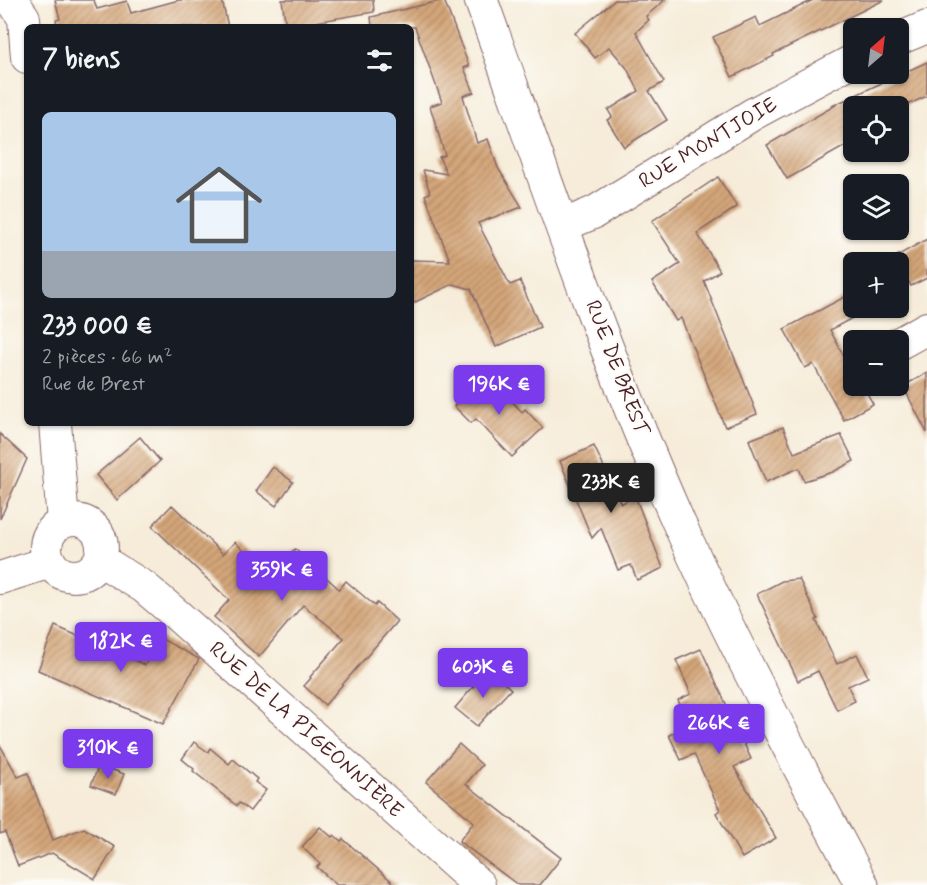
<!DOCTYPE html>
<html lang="fr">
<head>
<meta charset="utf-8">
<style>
  :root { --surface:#171b24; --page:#242831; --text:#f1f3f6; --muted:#9ea1a6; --line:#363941; --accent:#7c3aed }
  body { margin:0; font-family:Mynerve,sans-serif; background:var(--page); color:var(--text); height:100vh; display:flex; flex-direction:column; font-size:22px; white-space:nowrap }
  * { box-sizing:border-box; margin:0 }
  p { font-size:20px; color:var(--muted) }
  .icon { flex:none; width:33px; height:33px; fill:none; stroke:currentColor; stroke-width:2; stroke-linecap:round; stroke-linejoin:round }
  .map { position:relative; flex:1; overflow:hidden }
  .sheet { position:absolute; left:24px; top:24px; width:390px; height:402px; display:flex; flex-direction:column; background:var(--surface); border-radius:9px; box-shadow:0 2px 4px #0004 }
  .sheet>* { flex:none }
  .needle { width:39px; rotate:28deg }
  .controls { position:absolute; left:843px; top:18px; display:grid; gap:12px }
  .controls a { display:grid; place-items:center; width:66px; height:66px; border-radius:9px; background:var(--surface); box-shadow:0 2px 4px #0004; font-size:30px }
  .price { position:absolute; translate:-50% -51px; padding:0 14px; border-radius:6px; background:var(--accent); color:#fff; font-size:20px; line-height:39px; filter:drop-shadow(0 2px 3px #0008) }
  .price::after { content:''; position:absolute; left:50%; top:36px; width:18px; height:14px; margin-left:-9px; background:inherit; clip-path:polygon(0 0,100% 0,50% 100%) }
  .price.current { background:#222; color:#fff }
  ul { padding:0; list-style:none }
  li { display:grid; align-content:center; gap:12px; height:318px; padding:0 18px }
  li+li { border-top:2px solid var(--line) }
  li span { display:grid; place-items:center; height:186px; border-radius:9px; color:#555 }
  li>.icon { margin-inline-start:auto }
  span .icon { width:108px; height:108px; fill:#fffc; stroke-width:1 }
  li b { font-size:26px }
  h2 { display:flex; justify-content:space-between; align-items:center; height:72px; padding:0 18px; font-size:26px }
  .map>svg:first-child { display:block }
  .building { fill:url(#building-hatch) }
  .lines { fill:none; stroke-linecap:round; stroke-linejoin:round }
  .minor-casing { stroke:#866768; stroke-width:34 }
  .major-casing { stroke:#866768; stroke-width:35 }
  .minor { stroke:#fff; stroke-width:32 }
  .major { stroke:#fff; stroke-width:33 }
  .labels { text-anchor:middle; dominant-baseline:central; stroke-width:4.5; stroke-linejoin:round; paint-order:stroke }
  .street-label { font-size:21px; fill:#4a1f2b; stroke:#fdfcf7 }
</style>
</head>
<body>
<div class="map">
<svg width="927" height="885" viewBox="0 0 927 885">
  <defs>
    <pattern id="building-hatch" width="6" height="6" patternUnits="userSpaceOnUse" patternTransform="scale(1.5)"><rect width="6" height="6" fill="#d4a679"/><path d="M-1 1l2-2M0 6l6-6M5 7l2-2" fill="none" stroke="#ae8763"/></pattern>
  </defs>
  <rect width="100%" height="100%" fill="#fdfcf7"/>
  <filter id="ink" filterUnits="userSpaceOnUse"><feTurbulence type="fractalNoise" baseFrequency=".0167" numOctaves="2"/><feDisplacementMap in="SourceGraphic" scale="12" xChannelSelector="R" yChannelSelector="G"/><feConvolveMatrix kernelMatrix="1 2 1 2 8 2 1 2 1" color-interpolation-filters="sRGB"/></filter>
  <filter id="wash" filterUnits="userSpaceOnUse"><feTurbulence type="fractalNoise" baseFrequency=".008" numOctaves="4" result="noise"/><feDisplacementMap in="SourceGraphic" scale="24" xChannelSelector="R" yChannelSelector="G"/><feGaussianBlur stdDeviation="1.35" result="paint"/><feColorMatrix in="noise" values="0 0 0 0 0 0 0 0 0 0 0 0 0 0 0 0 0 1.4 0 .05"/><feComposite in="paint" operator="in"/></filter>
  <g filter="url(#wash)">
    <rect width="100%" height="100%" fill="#f6ecd9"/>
    <g id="blocks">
      <g class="building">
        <path d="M55 0H94L97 9 127 1 131 13 179 0H222L228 27H57L56 20 60 19Z"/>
        <path d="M282 0H373L374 12 286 27Z"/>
        <path d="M444 0 469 66 464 68 474 92 463 96 477 143 488 139 498 168 522 207 478 223 510 285 520 281 540 327 496 347 471 289 453 284 411 304V260L450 261 425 195 430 193 423 170 447 174 439 157 445 155 430 106 442 102 415 27H372L371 17Z"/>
        <path d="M615 0H665L646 16 649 20 636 32 664 82 649 91 667 120 624 147 607 120 612 117 608 110 639 91 626 67 609 47 595 58 575 33Z"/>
        <path d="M813 0H884L773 54 774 56 732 77 713 37 756 17 760 26Z"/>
        <path d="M927 62V96L905 106H854V141L787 179 767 145 834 106H832Z"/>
        <path d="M718 177 737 207 697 233 720 271 704 281 757 414 725 427 681 318 676 321 652 282 680 264 652 221Z"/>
        <path d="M927 239V278L911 286 895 257Z"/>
        <path d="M854 292V317L830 330 854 375V386H863L873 404 844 420 813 364 805 368 784 329Z"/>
        <path d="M927 373V433L903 386Z"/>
        <path d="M486 374 522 412 525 409 543 428 512 457 476 419 471 423 454 406Z"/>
        <path d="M783 427 794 453 841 435 854 461 833 472 804 481 799 468 766 482 749 440Z"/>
        <path d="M0 434 27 459 0 519Z"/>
        <path d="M140 437 160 461 117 500 96 475Z"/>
        <path d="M594 446 621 504 635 496 663 568 637 580 631 565 618 570 601 528 592 538 560 461Z"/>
        <path d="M273 467 293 482 276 506 256 491Z"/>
        <path d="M172 505 223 554 235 542 271 577 295 549 339 589 346 581 375 606 377 603 397 621 325 705 304 686 311 678 310 677 344 638 303 605 259 657 214 617 229 600 152 526Z"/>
        <path d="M799 579 818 619 816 620 837 664 857 654 868 677 848 686 855 701 837 710 818 671 798 681 757 594 782 581Z"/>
        <path d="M55 626 145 665 160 638 199 659 163 724 38 670Z"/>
        <path d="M701 649 751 759 734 767 776 838 742 858 716 813 720 810 694 754 681 760 669 735 689 725 678 700 691 694 676 660Z"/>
        <path d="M492 672 511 689 477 726 455 708 478 681 481 685Z"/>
        <path d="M194 742 208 752 210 748 229 764 233 759 257 779 255 782 266 790 250 811 239 803 237 806 193 771 194 769 182 759Z"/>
        <path d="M459 744 482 765 466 784 561 858 540 885H518L459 841 474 822 426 782Z"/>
        <path d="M0 745 18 777 28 773 53 840 84 828 115 847 95 879 52 853 18 866 5 832 0 834Z"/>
        <path d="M99 765 124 774 116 794 91 785Z"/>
        <path d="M320 827 332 837 334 835 341 841 343 839 396 885H337L332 881 317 867 320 864 302 847Z"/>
      </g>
    </g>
  </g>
  <g filter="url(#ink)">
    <use href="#blocks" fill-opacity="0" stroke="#866768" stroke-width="1.5"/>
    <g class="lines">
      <g class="minor-casing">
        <g id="minor">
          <path d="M12 0 24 18 27 57"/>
          <path d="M898 39 927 27"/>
          <path d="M562 226 595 212 753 114 854 60"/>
          <path d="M898 344 927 328"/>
          <path d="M55 423 63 522"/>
          <circle cx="74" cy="548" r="28"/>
          <path d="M100 560 144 587 177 615 479 885"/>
          <path d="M0 578 50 562"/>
        </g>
      </g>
      <g class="major-casing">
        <path id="major" d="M481 0C544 175 603 352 678 521 734 646 798 765 862 885"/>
      </g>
      <use href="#minor" class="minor"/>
      <use href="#major" class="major"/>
    </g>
  </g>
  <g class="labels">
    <g class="street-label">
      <text transform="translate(708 143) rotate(-31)">RUE MONTJOIE</text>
      <text transform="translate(617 368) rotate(69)">RUE DE BREST</text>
      <text transform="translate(306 730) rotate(42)">RUE DE LA PIGEONNIÈRE</text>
    </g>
  </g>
</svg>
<div class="controls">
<a><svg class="needle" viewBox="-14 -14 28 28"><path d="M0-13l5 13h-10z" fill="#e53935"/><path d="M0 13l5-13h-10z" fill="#9ea1a6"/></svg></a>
<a><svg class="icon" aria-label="locate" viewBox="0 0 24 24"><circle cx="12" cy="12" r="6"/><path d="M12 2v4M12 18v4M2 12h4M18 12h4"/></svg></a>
<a><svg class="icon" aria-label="layers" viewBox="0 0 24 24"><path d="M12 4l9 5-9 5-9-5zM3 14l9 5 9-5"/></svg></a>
<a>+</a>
<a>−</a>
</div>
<b class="price" style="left:499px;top:416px">196K €</b>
<b class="price current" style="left:611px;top:514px">233K €</b>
<b class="price" style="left:282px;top:602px">359K €</b>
<b class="price" style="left:121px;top:673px">182K €</b>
<b class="price" style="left:483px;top:699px">603K €</b>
<b class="price" style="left:719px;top:755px">266K €</b>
<b class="price" style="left:108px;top:780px">310K €</b>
<section class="sheet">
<h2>7 biens<svg class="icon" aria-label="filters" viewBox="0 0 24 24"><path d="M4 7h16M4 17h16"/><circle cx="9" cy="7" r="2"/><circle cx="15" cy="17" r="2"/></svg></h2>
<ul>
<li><span style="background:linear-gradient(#a9c7e8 75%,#9aa5b1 0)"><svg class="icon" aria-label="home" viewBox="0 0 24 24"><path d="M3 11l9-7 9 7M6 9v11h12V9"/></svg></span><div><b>233 000 €</b><p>2 pièces · 66 m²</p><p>Rue de Brest</p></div></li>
</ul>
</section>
</div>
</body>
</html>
